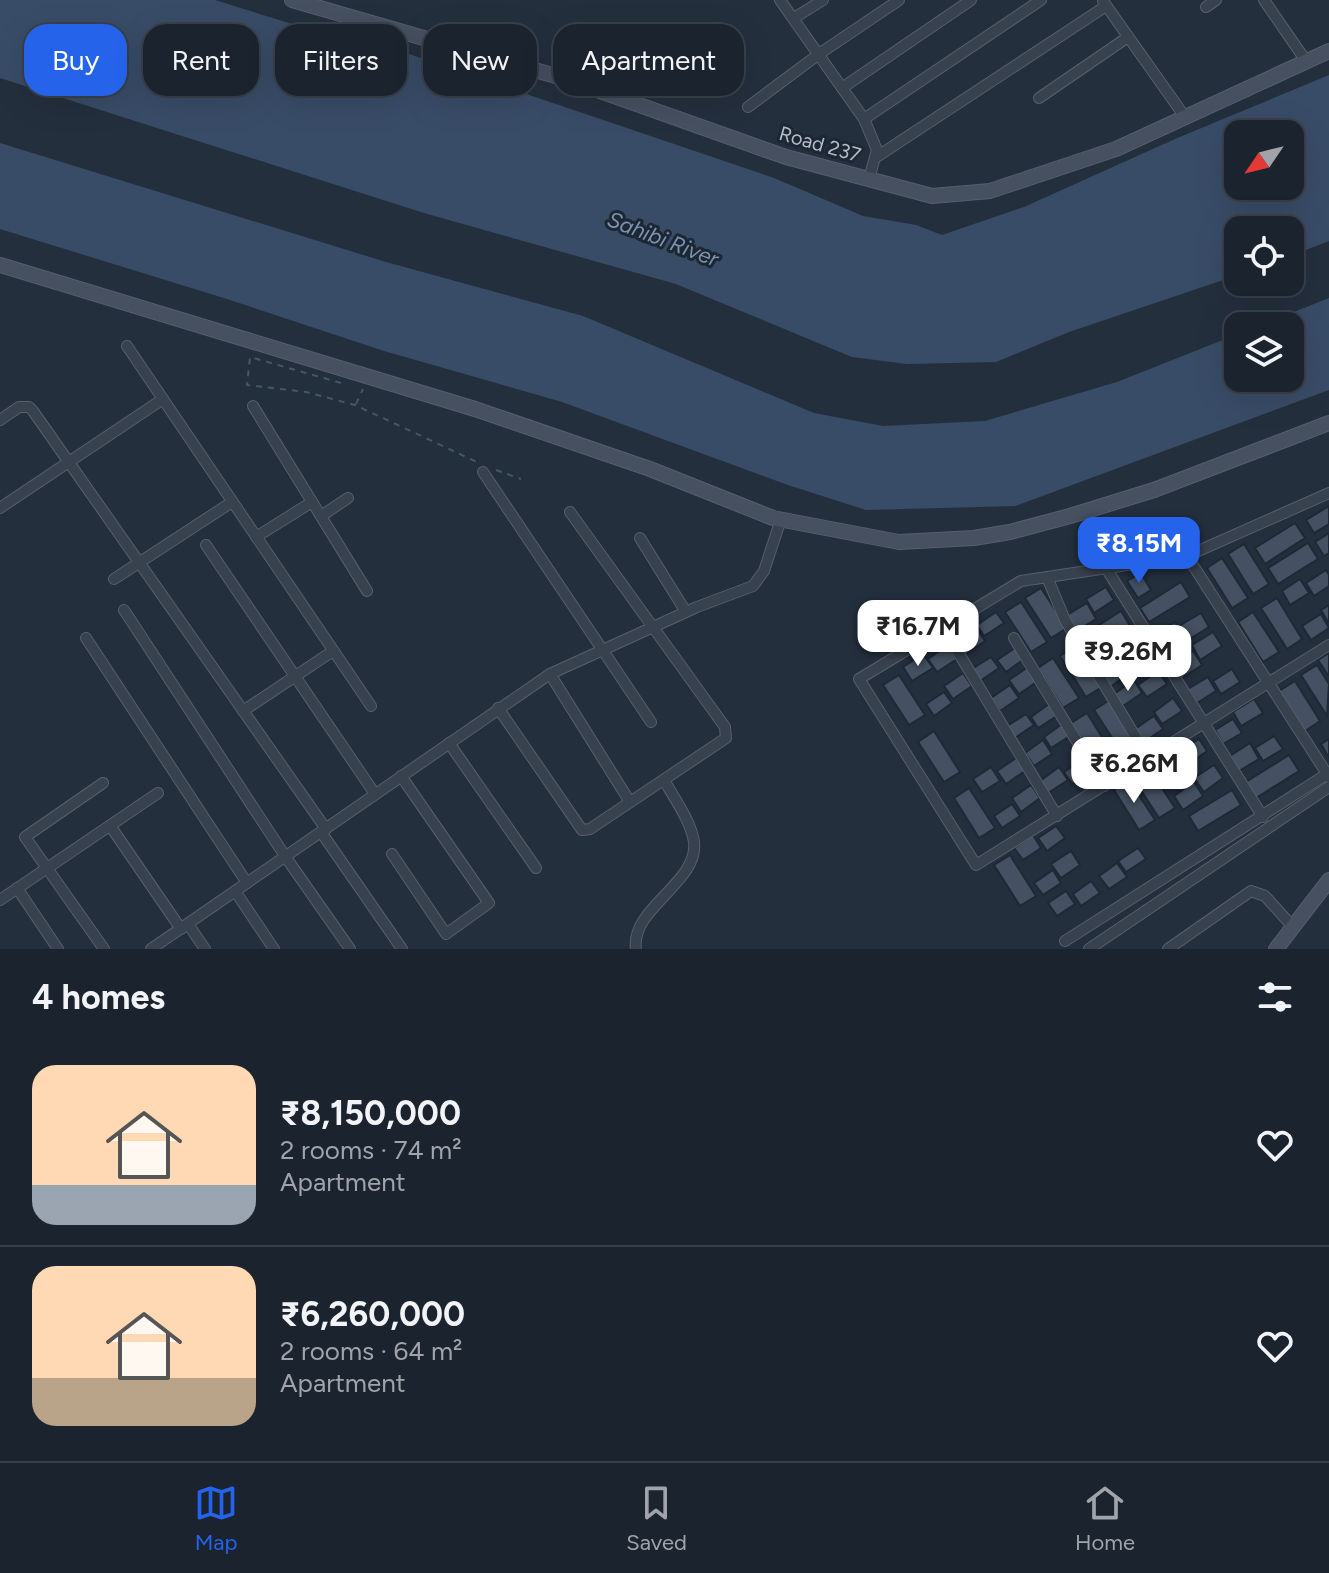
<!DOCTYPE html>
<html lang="en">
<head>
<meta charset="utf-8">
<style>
  :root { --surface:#1b232e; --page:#242b36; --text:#f1f3f6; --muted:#a0a4aa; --line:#39404a; --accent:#2563eb }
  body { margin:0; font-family:Figtree,sans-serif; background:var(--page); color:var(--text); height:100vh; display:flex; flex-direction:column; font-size:30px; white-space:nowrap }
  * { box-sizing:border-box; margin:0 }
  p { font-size:26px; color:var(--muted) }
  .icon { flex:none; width:44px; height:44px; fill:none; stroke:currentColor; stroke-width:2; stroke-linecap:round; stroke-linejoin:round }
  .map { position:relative; height:949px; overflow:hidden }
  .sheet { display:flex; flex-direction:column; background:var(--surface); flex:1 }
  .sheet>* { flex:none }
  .guide { position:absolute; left:24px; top:24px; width:800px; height:72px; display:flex; gap:16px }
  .needle { width:52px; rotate:235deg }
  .fabs { position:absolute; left:1224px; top:120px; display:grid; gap:16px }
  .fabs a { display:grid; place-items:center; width:80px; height:80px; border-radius:16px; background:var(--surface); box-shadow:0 8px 32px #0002,0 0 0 2px var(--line); font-size:40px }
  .price { position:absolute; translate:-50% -68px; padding:0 18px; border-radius:16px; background:#fff; color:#222; font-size:26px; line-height:52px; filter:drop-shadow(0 2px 4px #0008) }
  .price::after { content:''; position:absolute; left:50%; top:48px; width:24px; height:18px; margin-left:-12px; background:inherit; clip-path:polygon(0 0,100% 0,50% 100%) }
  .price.current { background:var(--accent); color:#fff }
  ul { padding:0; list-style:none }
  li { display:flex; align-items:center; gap:24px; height:200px; padding:0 32px }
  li+li { border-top:2px solid var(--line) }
  li span { display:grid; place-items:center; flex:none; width:224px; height:160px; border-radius:24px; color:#555 }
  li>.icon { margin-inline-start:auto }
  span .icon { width:96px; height:96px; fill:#fffc; stroke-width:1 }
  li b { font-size:34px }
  h2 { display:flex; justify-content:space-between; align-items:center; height:96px; padding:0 32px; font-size:34px }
  .pill { padding:0 28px; border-radius:24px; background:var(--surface); box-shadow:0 8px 32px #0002,0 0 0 2px var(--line); font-size:28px; line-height:72px }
  .pill.current { background:var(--accent); color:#fff }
  .dock { display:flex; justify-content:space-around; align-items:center; height:112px; border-top:2px solid var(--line); background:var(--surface); font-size:22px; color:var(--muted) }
  .dock a { display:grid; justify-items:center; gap:4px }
  .dock .current { color:var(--accent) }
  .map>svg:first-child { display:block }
  .water { fill:#394c67; fill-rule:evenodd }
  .building { fill:#455162; stroke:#1f2835; stroke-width:2 }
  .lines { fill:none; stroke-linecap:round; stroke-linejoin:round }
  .street-casing { stroke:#565f6c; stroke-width:12 }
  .secondary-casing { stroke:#565f6c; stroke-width:16 }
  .path { stroke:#44595c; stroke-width:2; stroke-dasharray:6 6; stroke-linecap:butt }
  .street { stroke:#38414e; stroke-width:10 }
  .secondary { stroke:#465061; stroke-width:14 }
  .labels { text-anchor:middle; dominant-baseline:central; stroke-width:6; stroke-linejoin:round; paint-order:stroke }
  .street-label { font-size:20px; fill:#b4bcc9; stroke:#1d2633 }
  .water-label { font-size:22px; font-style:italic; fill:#7c92b1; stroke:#1d2633 }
</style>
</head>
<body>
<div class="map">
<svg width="1329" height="949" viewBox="0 0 1329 949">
  <rect width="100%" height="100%" fill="#242f3e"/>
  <g class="water">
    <path d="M0 0H215L305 28 409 54 774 178 863 216 916 225 942 235 1024 207 1175 139 1329 75V241L1290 256V230H1238V275L1069 332 996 362 907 364 852 357 676 284 424 213 0 78ZM1238 134H1290V186H1238Z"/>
    <path d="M0 143 386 262 583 316 814 413 883 426 985 421 1117 382 1238 334V378H1290V326H1259L1329 298V390L1015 506 866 510 788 485 562 402 384 351 227 299 0 229Z"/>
  </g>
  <g class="building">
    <path d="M1329 506V524L1314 533 1306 520Z"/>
    <path d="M1295 523 1305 538 1265 564 1255 548Z"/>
    <path d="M1329 533V553L1324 556 1315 542Z"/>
    <path d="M1308 543 1318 559 1278 584 1268 568Z"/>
    <path d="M1244 544 1269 584 1253 594 1228 554Z"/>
    <path d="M1222 558 1248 598 1232 608 1207 568Z"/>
    <path d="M1326 570 1329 575V586L1314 596 1306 583Z"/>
    <path d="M1141 573 1151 590 1138 598 1127 581Z"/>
    <path d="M1300 579 1309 593 1290 605 1282 591Z"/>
    <path d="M1181 582 1190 597 1149 622 1140 608Z"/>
    <path d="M1106 587 1114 600 1094 613 1086 599Z"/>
    <path d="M1041 588 1067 628 1051 638 1025 598Z"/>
    <path d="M1277 598 1302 639 1287 649 1261 608Z"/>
    <path d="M1021 602 1047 642 1031 652 1005 612Z"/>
    <path d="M1087 603 1096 619 1077 631 1067 615Z"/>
    <path d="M1329 605V622H1328L1321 610Z"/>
    <path d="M1121 611 1130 626 1091 650 1082 636Z"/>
    <path d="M996 612 1004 623 984 636 977 625Z"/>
    <path d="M1253 612 1279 652 1263 662 1238 622Z"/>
    <path d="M1201 613 1209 627 1188 640 1179 626Z"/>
    <path d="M1321 614 1329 628 1311 640 1302 626Z"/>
    <path d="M1175 622 1184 636 1164 648 1155 635Z"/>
    <path d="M977 629 985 641 965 655 957 643Z"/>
    <path d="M1213 632 1222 646 1200 660 1192 645Z"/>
    <path d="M1140 643 1148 656 1130 669 1121 656Z"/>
    <path d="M947 646 957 659 937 672 928 659Z"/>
    <path d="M1076 646 1102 687 1086 697 1060 656Z"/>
    <path d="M1015 648 1023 660 1006 672 997 660Z"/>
    <path d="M1193 651 1202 665 1182 678 1173 663Z"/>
    <path d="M1329 653V675H1328L1318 660Z"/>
    <path d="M923 654 933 668 912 681 903 667Z"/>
    <path d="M991 657 999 668 980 681 972 669Z"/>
    <path d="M1053 658 1079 698 1063 708 1038 668Z"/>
    <path d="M1121 660 1130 673 1110 687 1101 673Z"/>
    <path d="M1317 665 1329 684 1327 716 1301 675Z"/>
    <path d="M1028 667 1038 681 1019 694 1009 680Z"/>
    <path d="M1232 669 1240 682 1221 694 1213 681Z"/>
    <path d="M1158 671 1167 684 1147 697 1138 685Z"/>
    <path d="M963 673 972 686 953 699 944 686Z"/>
    <path d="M899 675 925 715 909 725 883 685Z"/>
    <path d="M1208 677 1216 691 1197 703 1188 689Z"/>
    <path d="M1134 680 1142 693 1123 706 1114 694Z"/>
    <path d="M1295 681 1320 721 1305 731 1279 691Z"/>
    <path d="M1010 685 1019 698 1000 711 991 698Z"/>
    <path d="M944 692 952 703 934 716 926 704Z"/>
    <path d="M1173 698 1182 711 1162 724 1154 712Z"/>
    <path d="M1254 699 1263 713 1241 726 1233 712Z"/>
    <path d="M1110 700 1136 740 1120 750 1094 710Z"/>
    <path d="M1049 704 1057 716 1038 728 1031 717Z"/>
    <path d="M1087 713 1112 753 1097 763 1071 723Z"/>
    <path d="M1026 714 1034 725 1015 738 1007 726Z"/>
    <path d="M1154 716 1163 729 1144 742 1135 729Z"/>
    <path d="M1233 719 1242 733 1223 744 1215 730Z"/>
    <path d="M1062 724 1070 736 1051 748 1044 737Z"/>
    <path d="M934 731 960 772 944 782 918 742Z"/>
    <path d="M1274 736 1283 749 1263 761 1255 748Z"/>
    <path d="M1199 739 1207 751 1188 765 1179 752Z"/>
    <path d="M1329 739V758L1321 744Z"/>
    <path d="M1043 740 1052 754 1034 766 1025 753Z"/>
    <path d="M1250 743 1259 759 1239 771 1230 756Z"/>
    <path d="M1173 747 1182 760 1163 773 1154 760Z"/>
    <path d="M1289 755 1299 771 1256 798 1246 782Z"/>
    <path d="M1016 758 1025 771 1006 784 997 771Z"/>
    <path d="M1083 759 1091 771 1072 784 1064 772Z"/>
    <path d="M1214 765 1223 778 1204 792 1194 778Z"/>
    <path d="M991 767 1000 781 982 792 973 779Z"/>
    <path d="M1059 767 1068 780 1048 793 1040 781Z"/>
    <path d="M1149 768 1175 808 1159 818 1133 778Z"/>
    <path d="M1129 780 1155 820 1139 830 1114 790Z"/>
    <path d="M1194 782 1203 796 1183 810 1174 796Z"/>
    <path d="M1031 785 1040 798 1021 812 1012 798Z"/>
    <path d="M969 788 995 828 979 838 954 798Z"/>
    <path d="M1232 790 1241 805 1198 831 1189 816Z"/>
    <path d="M1012 804 1020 816 1002 828 994 816Z"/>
    <path d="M1056 826 1065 838 1047 851 1038 838Z"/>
    <path d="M1033 835 1041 848 1023 860 1014 848Z"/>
    <path d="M1138 848 1146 859 1126 872 1118 861Z"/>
    <path d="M1071 851 1080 865 1061 878 1051 864Z"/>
    <path d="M1010 855 1036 896 1020 906 994 865Z"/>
    <path d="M1117 863 1127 877 1109 889 1099 876Z"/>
    <path d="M1053 870 1061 883 1043 895 1034 883Z"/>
    <path d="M1091 881 1100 893 1081 906 1073 894Z"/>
    <path d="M1066 891 1075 904 1057 916 1048 903Z"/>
  </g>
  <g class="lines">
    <g class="street-casing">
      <g id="street">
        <path d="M780 0 864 119 877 150 869 179"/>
        <path d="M1264 0 1306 61"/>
        <path d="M1103 1 1185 117"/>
        <path d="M1206 7 1216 0"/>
        <path d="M794 18 823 0"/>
        <path d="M842 88 971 0"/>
        <path d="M1039 98 1128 37"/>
        <path d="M748 107 819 54 899 0"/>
        <path d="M864 119 1041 0"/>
        <path d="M878 156 1106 6"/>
        <path d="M127 346 371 706"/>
        <path d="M253 406 367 591"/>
        <path d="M0 420 19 407H29L33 411 326 829"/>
        <path d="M483 472 651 722"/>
        <path d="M1329 493 1187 556 1021 581 859 679 976 865 1329 645"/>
        <path d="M0 508 163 399"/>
        <path d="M321 516 348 498"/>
        <path d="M256 537 312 502"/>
        <path d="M640 538 686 612"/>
        <path d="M206 545 375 794"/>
        <path d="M1187 556 1329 777"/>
        <path d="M1106 568 1263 817"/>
        <path d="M1047 577 1065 620 1149 759"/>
        <path d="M114 579 232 502"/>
        <path d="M124 610 285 856 350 949"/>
        <path d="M944 629 1057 816"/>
        <path d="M86 638 247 883"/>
        <path d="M1014 638 1104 786"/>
        <path d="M550 674 630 802"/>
        <path d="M498 708 582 830 590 829 726 738 725 727 570 512"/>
        <path d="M243 711 333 651"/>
        <path d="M449 743 536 868"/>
        <path d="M103 783 25 837 104 949"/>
        <path d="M111 827 181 929"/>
        <path d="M321 832 402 949"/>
        <path d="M392 854 446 934 489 903 401 776"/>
        <path d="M17 888 58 949"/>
        <path d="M235 891 274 949"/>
        <path d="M0 900 158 793"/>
        <path d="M188 924 205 949"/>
        <path d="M1065 941 1327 774"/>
        <path d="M151 949 550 674 697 607 753 586 764 571 781 519"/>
        <path d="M636 949C630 908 699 883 694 842 691 821 674 798 664 780"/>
        <path d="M1089 949 1329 787"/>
        <path d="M1168 949 1251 891 1265 896 1293 927"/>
      </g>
    </g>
    <g class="secondary-casing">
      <g id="secondary">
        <path d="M292 0 566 79 786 157 932 196 990 191 1116 149 1329 51"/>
        <path d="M0 265 475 409 650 469 773 518 899 542 974 538 1010 532 1070 516 1154 490 1329 423"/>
        <path d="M1276 949 1329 880"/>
      </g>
    </g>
    <g class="path">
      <path d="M341 383 250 357 247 385 306 392 355 405 479 463"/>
      <path d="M356 404 363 389"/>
      <path d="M496 470 521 479"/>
    </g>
    <use href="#street" class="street"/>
    <use href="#secondary" class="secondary"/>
  </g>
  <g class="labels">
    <g class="street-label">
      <text transform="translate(820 144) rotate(16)">Road 237</text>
    </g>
    <g class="water-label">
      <text transform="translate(663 239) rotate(21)">Sahibi River</text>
    </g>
  </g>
</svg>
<div class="fabs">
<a><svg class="needle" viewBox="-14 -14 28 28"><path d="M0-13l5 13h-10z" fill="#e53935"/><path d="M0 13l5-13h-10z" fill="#a0a4aa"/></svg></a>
<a><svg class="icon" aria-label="locate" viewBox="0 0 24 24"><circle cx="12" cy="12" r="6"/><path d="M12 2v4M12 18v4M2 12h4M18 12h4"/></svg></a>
<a><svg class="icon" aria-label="layers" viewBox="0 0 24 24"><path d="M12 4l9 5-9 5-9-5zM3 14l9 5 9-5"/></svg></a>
</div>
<b class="price current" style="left:1139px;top:585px">₹8.15M</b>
<b class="price" style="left:918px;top:668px">₹16.7M</b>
<b class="price" style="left:1128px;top:693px">₹9.26M</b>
<b class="price" style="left:1134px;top:805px">₹6.26M</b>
<div class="guide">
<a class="pill current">Buy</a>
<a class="pill">Rent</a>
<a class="pill">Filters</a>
<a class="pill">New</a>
<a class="pill">Apartment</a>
</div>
</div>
<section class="sheet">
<h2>4 homes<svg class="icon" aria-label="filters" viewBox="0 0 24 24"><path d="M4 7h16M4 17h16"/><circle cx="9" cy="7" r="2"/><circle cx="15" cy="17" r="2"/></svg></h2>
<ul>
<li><span style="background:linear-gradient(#ffd9b3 75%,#9aa5b1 0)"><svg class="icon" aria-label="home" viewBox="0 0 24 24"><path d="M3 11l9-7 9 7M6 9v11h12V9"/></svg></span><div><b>₹8,150,000</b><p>2 rooms · 74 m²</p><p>Apartment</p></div><svg class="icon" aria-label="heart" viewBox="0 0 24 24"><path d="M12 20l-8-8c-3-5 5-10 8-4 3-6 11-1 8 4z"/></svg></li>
<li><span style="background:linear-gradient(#ffd9b3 70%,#b9a48a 0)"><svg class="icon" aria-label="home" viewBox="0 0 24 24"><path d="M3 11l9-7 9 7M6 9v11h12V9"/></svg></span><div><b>₹6,260,000</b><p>2 rooms · 64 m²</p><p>Apartment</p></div><svg class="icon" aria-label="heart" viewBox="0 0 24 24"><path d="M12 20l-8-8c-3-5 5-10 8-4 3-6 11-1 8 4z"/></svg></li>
</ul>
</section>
<nav class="dock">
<a class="current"><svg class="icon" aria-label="map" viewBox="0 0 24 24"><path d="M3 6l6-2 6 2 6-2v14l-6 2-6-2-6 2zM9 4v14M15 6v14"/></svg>Map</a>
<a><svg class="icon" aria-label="saved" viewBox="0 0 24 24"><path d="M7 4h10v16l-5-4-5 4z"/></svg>Saved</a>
<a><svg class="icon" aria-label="home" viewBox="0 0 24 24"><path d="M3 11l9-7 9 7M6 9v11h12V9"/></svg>Home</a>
</nav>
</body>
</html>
